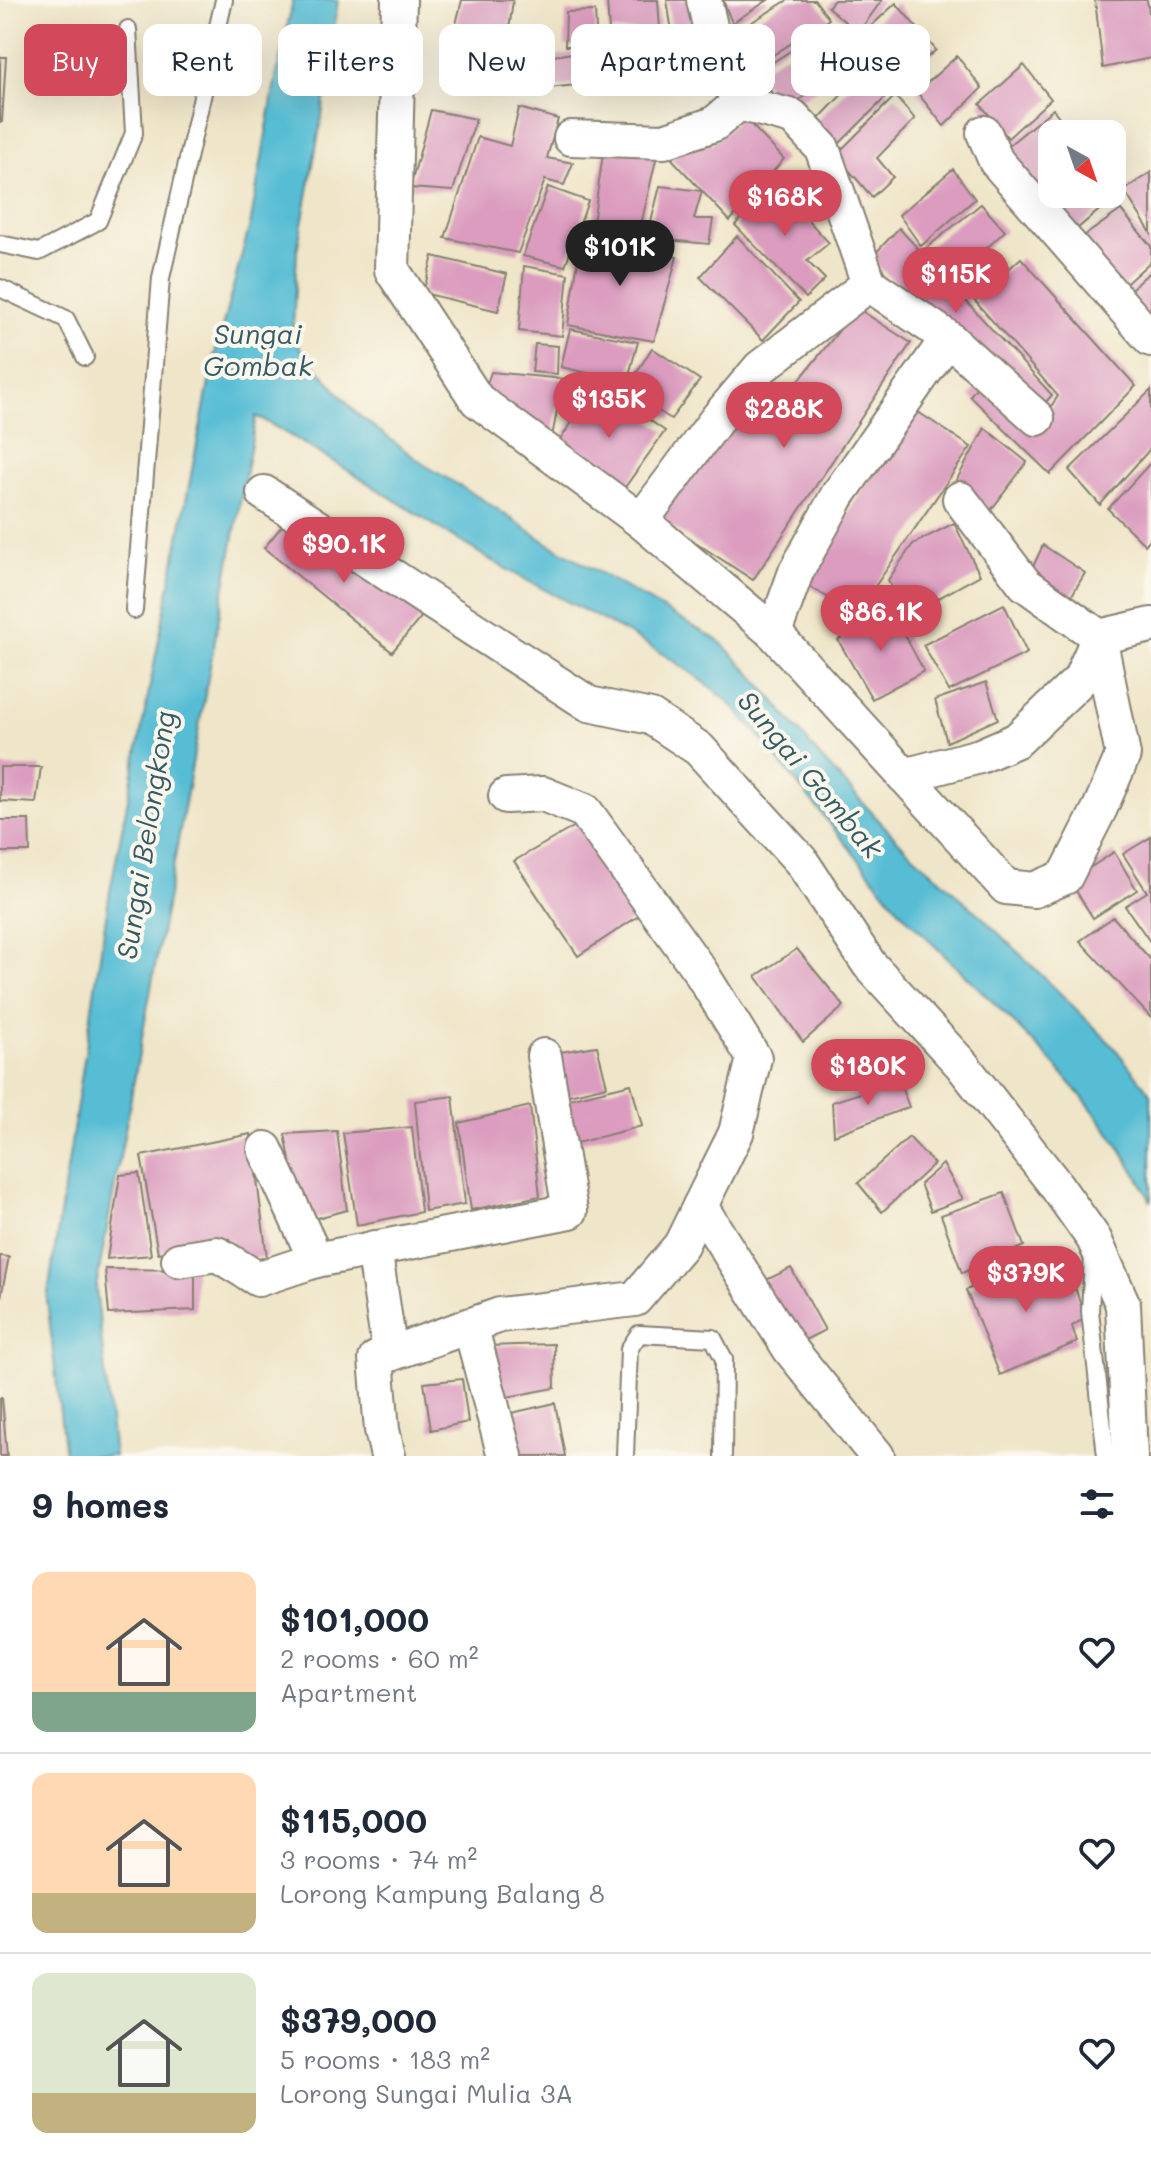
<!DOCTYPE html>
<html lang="en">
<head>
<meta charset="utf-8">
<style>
  :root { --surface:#fff; --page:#f2f2f3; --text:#1f2937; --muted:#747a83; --line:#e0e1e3; --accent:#d1495b }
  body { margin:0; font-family:Mali,sans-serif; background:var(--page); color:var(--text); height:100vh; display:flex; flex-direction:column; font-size:30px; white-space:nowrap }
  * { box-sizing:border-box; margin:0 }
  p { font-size:26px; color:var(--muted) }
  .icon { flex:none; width:44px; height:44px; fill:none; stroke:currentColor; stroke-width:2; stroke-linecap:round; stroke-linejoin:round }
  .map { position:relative; height:1456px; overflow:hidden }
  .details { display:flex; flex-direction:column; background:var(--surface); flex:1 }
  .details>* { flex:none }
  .banner { position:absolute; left:24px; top:24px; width:1104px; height:72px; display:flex; gap:16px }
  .needle { width:52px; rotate:140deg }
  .buttons { position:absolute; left:1038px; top:120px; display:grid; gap:16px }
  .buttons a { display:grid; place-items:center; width:88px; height:88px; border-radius:16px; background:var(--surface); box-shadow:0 8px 32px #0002; font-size:40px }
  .price { position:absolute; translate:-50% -68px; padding:0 18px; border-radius:28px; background:var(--accent); color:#fff; font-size:26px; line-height:52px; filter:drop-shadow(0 2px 4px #0008) }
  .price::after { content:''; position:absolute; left:50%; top:48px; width:24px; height:18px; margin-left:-12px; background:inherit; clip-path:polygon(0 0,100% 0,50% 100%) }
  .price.current { background:#222; color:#fff }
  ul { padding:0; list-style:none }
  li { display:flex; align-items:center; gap:24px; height:200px; padding:0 32px }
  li+li { border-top:2px solid var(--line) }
  li span { display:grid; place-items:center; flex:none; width:224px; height:160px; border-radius:16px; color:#555 }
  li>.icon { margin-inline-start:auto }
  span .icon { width:96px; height:96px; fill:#fffc; stroke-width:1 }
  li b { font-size:34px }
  h2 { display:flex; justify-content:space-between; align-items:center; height:96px; padding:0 32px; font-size:34px }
  .pill { padding:0 28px; border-radius:16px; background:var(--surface); box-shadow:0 8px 32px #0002; font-size:28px; line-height:72px }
  .pill.current { background:var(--accent); color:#fff }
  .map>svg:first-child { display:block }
  .water { fill:#57bdd4; stroke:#3a6c78; stroke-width:2 }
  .building { fill:#db9cbf }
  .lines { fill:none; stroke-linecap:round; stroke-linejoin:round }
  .lane-casing { stroke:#868072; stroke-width:20 }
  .street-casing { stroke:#868072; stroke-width:38 }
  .lane { stroke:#fff; stroke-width:16 }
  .street { stroke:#fff; stroke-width:34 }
  .labels { text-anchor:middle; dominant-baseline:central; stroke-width:8; stroke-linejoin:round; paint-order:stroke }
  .water-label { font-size:28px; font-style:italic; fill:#345c66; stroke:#fbf7ec }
</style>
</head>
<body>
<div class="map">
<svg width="1151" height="1456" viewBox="0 0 1151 1456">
  <rect width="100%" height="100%" fill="#fbf7ec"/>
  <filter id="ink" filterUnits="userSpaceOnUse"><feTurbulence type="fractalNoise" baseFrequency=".0125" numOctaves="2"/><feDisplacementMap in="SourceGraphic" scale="16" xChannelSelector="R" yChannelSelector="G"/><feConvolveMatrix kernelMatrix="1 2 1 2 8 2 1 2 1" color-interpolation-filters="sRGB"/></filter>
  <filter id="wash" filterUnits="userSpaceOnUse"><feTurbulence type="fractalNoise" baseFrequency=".006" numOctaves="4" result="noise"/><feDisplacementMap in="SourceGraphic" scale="32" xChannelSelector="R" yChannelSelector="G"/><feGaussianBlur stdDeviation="1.8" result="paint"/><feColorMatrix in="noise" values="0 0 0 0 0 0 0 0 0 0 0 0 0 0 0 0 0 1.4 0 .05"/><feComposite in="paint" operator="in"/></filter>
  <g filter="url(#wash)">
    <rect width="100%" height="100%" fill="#efe5c8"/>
    <path class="water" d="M293 0H338L322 116 297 251 293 328 300 348 356 413 423 464 485 501 546 542 719 641 755 678 821 758 903 846 981 916 1062 995 1113 1046 1151 1094V1202C1097 1089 993 1006 907 918 891 902 878 883 864 866 836 831 808 797 780 762 763 740 745 717 724 698 654 638 567 606 489 559 411 512 336 460 256 416L96 1288 114 1456H65L47 1300 110 891 214 357 251 221 275 82Z"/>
    <g id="blocks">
      <g class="building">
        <path d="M462 0H513L507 45 454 32Z"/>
        <path d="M607 0H658L660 30 609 31Z"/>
        <path d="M667 0H688L694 36 673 38Z"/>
        <path d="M723 0H768L732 23Z"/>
        <path d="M788 0H815L829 19 736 79 721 41Z"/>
        <path d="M834 0H882L858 33 828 7Z"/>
        <path d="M1095 0H1147L1151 26V58L1103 68Z"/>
        <path d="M896 3 936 50 896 83 856 40Z"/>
        <path d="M595 11 597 46H565L566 12Z"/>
        <path d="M822 31 843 73 782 110 766 83 746 94 740 83Z"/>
        <path d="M573 53 576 85 521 91 520 61Z"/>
        <path d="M957 56 982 88 944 126 917 92Z"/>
        <path d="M0 57H6L2 122H0Z"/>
        <path d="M1024 65 1051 99 1008 138 980 104Z"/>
        <path d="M866 69 890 93 833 150 812 126Z"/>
        <path d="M895 96 915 119 877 158 893 177 872 197 836 155Z"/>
        <path d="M519 108 558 119 547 158 573 163 564 185 545 180 518 253 445 238 478 137 510 146Z"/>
        <path d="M1053 109 1072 134H1052V194H1112V186L1118 194 1071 234 1003 150Z"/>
        <path d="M431 110 476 119 453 191 410 188Z"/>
        <path d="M742 115 784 159 730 221 672 159 699 134 711 145Z"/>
        <path d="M604 147 658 151 640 229 593 223Z"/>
        <path d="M953 169 975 199 921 246 899 215Z"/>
        <path d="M1151 172V233L1124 190Z"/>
        <path d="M773 182 829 243 807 261 825 279 806 298 735 225Z"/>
        <path d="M660 186 702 191 694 219H713L709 244 647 238Z"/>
        <path d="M548 187 588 201 565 266 523 256Z"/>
        <path d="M981 204 1005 231 976 258 993 279 971 298 925 249Z"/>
        <path d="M1121 210 1151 246V261L1118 291 1077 241Z"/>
        <path d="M899 228 1052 395 1037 412 870 259Z"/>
        <path d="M582 234 677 257 654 341 568 325Z"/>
        <path d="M737 236 799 302 763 340 700 277Z"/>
        <path d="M433 256 507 274 498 311 423 293Z"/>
        <path d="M1021 258 1136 386 1050 474 970 396 985 376 1038 425 1058 396 974 300Z"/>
        <path d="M524 266 568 274 562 336 519 331Z"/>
        <path d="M1151 271V328L1123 296Z"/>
        <path d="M857 308 911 343 753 580 660 519 740 406 764 424Z"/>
        <path d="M570 329 638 342 627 382 561 367Z"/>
        <path d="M535 344 558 346 557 374 532 372Z"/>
        <path d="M652 348 700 380 671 419 626 390Z"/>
        <path d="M491 372 563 379 552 437 482 398Z"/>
        <path d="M596 383 665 431 618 497 554 450Z"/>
        <path d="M1151 390V448L1100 505 1069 470Z"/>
        <path d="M912 408 971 447 856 614 805 584Z"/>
        <path d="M985 428 1027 462 991 510 956 481Z"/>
        <path d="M1151 462V538L1145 545 1108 509Z"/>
        <path d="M289 517 423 615 392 652 264 548Z"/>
        <path d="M954 523 980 575 906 616 888 580 913 544Z"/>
        <path d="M1043 545 1085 573 1069 600 1030 573Z"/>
        <path d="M888 604 924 671 872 699 838 640Z"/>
        <path d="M1004 604 1027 653 949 691 923 645Z"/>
        <path d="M986 682 998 719 947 742 935 700Z"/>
        <path d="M0 767H41L36 803 0 801Z"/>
        <path d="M0 820H29L30 852H0Z"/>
        <path d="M584 821 640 915 578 956 514 861Z"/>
        <path d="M1151 837V943L1125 906 1147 892 1123 854Z"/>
        <path d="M1114 852 1137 890 1093 918 1070 881Z"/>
        <path d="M1113 917 1151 960V1018L1080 941Z"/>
        <path d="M797 949 844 1006 803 1042 756 976Z"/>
        <path d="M597 1046 607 1086 556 1098 548 1054Z"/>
        <path d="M899 1081 909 1107 834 1135 832 1102Z"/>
        <path d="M631 1084 642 1126 565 1146 557 1102Z"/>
        <path d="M453 1096 465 1204 425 1211 415 1101Z"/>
        <path d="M530 1106 540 1196 471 1210 459 1123Z"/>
        <path d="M412 1127 421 1212 357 1225 343 1133Z"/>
        <path d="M337 1131 347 1210 302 1222 285 1134Z"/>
        <path d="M251 1134 267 1257 236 1259 230 1239 158 1253 141 1156Z"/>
        <path d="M909 1137 934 1164 882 1212 858 1183Z"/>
        <path d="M943 1164 963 1199 931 1211 920 1184Z"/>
        <path d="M139 1173 151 1255 107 1259 120 1175Z"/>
        <path d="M1004 1193 1024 1246 962 1273 941 1215Z"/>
        <path d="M1043 1255 1054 1282 1072 1278 1085 1318 1072 1326 1077 1342 1000 1375 966 1290Z"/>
        <path d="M0 1256 9 1257 1 1297H0Z"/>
        <path d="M791 1268 825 1330 793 1346 758 1284Z"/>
        <path d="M105 1269 195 1270V1310L109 1314Z"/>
        <path d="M554 1344 555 1388 496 1399 485 1346Z"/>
        <path d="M462 1379 468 1422 431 1430 424 1383Z"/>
        <path d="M0 1398H2L7 1456H0Z"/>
        <path d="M555 1403 565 1456H511L503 1415Z"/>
      </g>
    </g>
  </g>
  <g filter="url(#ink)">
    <use href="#blocks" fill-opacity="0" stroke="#868072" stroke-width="2"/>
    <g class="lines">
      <g class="lane-casing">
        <g id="lane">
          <path d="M0 244 39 252 98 221 134 133 128 29"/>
          <path d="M0 288 66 319 85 357"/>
          <path d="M134 610 161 278 224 0"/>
          <path d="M1093 1255 1090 1311 1106 1456"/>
          <path d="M625 1456 629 1349 639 1334 713 1338 724 1359 723 1456"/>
        </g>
      </g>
      <g class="street-casing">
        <g id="street">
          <path d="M399 0 392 270 477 400 641 521 774 633 1006 887 1034 890 1065 877 1100 808 1123 755 1099 637"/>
          <path d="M704 0 715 48 739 103 793 117 822 148 869 284 948 338 1037 418"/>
          <path d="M984 133 996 161 1151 339"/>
          <path d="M571 138 664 141 714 124 739 103"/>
          <path d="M264 493 589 704 651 717 699 749 801 861 869 964 962 1065 1055 1184 1094 1239 1123 1305 1130 1456"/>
          <path d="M960 499 1025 584 1099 637 1151 625"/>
          <path d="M641 521 717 419 760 368 869 284"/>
          <path d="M774 633 796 572 838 495 948 338"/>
          <path d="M904 776 980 756 1017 740 1080 680 1099 637"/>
          <path d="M265 1149 316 1260 570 1211 544 1056"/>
          <path d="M700 1206 790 1349 877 1456"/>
          <path d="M374 1248 390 1354"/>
          <path d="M179 1260 217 1254 258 1279 316 1260"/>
          <path d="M470 1325 505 1456"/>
          <path d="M388 1456 382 1430 376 1359 500 1315 635 1299 681 1245 700 1206 736 1133 754 1058 700 971 585 811 543 794 506 796"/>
        </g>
      </g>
      <use href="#lane" class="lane"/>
      <use href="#street" class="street"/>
    </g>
  </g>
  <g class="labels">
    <g class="water-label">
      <text x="258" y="333">Sungai<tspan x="258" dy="32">Gombak</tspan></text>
      <text transform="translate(811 774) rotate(50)">Sungai Gombak</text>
      <text transform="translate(145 835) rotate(-81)">Sungai Belongkong</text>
    </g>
  </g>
</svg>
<div class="buttons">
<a><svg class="needle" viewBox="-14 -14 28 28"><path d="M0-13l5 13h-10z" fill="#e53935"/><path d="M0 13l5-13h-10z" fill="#747a83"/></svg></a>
</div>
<b class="price" style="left:785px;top:238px">$168K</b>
<b class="price current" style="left:620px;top:288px">$101K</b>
<b class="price" style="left:956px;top:315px">$115K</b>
<b class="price" style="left:609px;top:440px">$135K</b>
<b class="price" style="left:784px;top:450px">$288K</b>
<b class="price" style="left:344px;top:585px">$90.1K</b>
<b class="price" style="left:881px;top:653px">$86.1K</b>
<b class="price" style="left:868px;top:1107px">$180K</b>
<b class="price" style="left:1026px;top:1314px">$379K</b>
<div class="banner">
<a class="pill current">Buy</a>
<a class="pill">Rent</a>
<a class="pill">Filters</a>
<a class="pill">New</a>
<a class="pill">Apartment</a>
<a class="pill">House</a>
</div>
</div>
<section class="details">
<h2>9 homes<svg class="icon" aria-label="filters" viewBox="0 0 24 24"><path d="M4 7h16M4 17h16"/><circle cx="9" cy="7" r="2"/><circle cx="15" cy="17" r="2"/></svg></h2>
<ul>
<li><span style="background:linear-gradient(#ffd9b3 75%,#7fa58c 0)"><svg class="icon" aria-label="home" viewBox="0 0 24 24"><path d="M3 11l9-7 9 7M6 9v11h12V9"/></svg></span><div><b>$101,000</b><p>2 rooms · 60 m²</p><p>Apartment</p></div><svg class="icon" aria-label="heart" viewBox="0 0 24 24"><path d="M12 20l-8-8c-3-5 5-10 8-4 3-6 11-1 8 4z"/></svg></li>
<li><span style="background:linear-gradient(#ffd9b3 75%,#c2b280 0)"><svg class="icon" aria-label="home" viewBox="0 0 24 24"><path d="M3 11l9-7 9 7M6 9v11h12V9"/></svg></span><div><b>$115,000</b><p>3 rooms · 74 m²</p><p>Lorong Kampung Balang 8</p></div><svg class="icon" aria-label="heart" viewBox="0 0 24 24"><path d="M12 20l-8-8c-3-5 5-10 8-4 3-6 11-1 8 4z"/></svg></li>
<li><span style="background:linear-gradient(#dfe7d0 75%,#c2b280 0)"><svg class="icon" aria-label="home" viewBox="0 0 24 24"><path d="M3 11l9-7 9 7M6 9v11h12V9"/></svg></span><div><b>$379,000</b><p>5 rooms · 183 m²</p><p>Lorong Sungai Mulia 3A</p></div><svg class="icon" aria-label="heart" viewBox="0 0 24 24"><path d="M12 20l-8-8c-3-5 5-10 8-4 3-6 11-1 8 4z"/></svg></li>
</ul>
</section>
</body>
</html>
